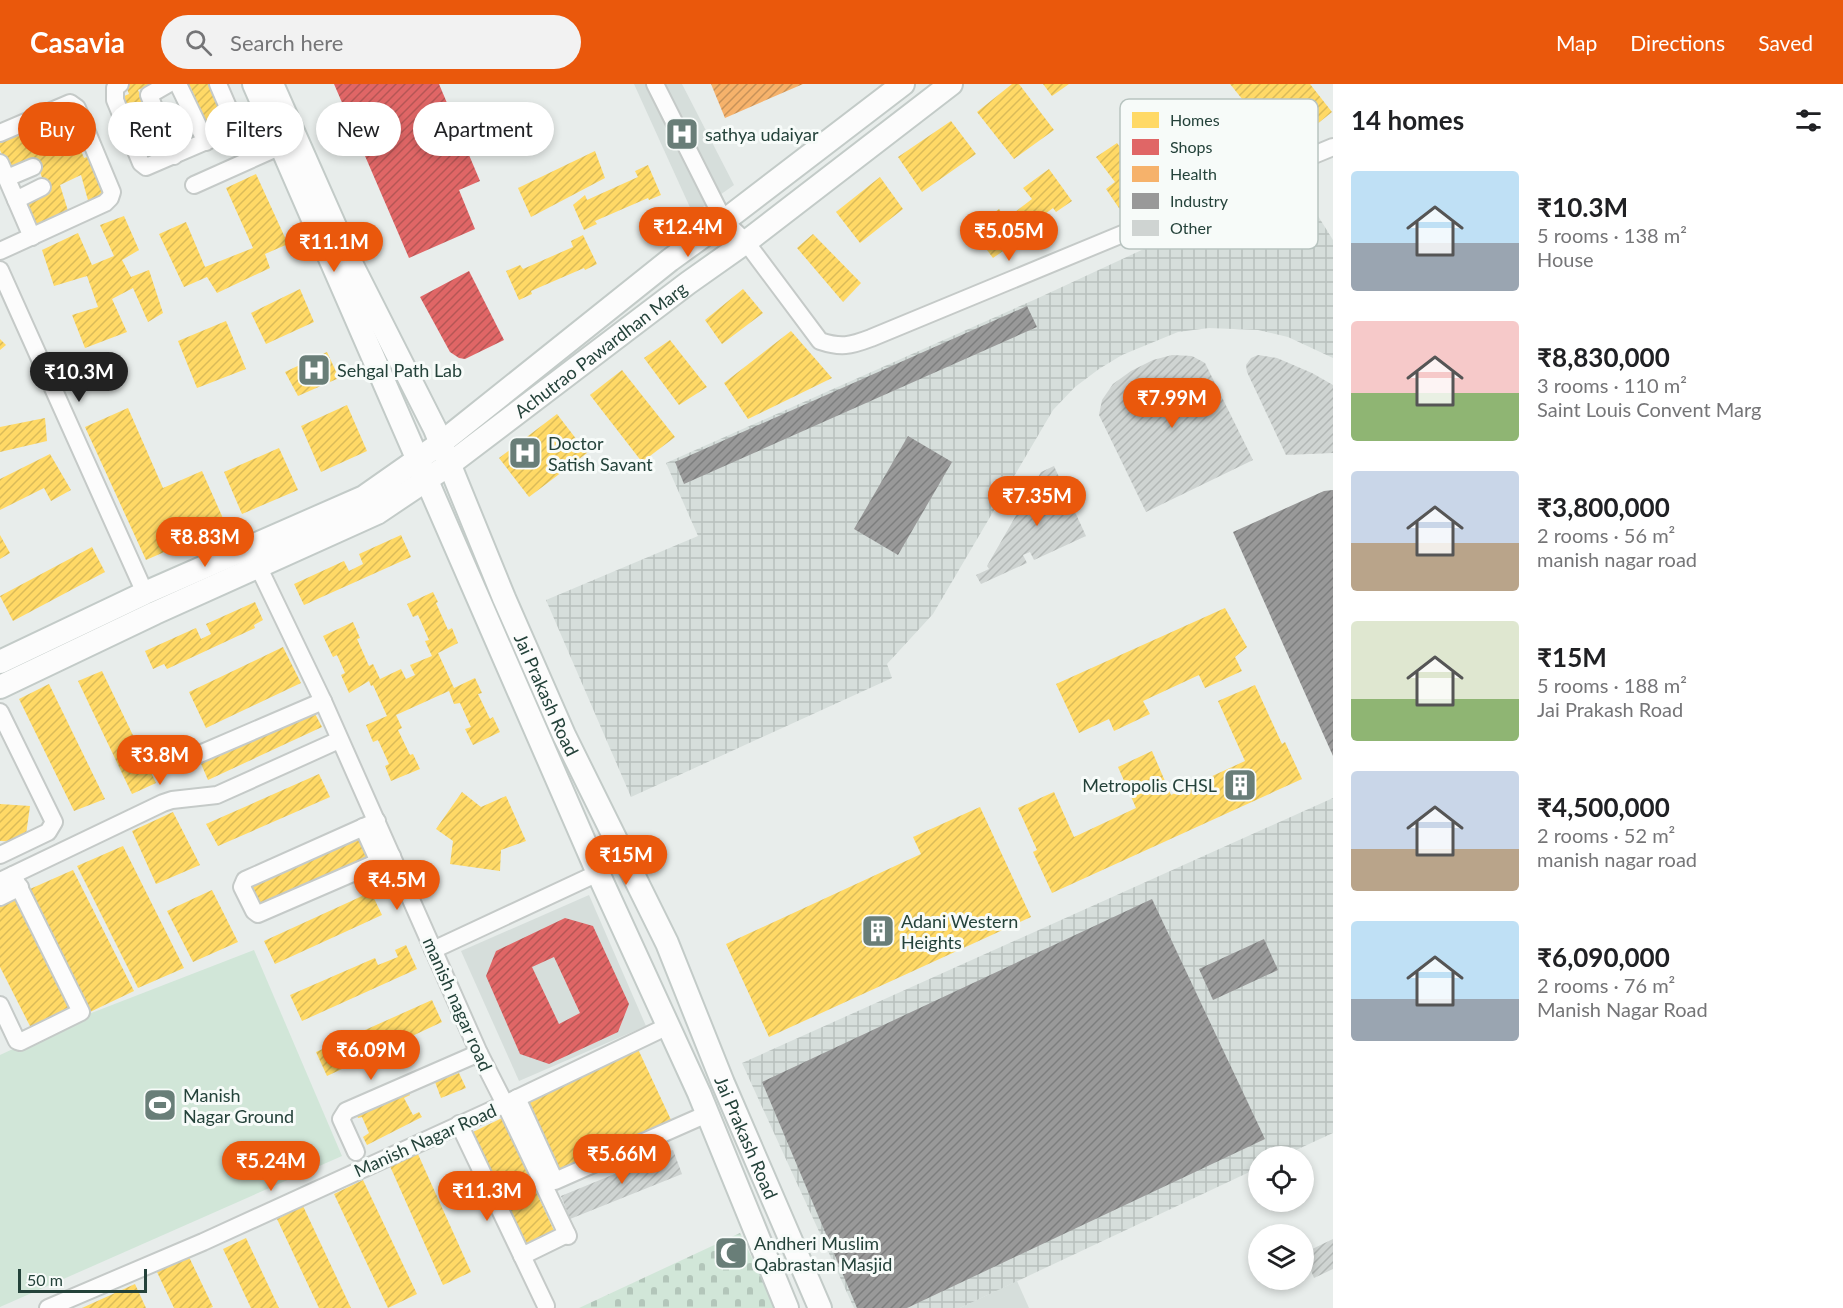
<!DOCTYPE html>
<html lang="en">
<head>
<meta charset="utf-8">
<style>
  :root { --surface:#fff; --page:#f2f2f2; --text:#202124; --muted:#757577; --accent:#ea580c }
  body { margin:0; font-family:Lato,sans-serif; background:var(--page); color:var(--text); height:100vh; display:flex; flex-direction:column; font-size:22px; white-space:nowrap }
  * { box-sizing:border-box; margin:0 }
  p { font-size:20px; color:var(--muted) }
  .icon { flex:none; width:33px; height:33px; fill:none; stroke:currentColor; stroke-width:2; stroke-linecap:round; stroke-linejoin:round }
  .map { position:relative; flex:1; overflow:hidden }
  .panel { display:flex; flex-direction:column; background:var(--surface); width:510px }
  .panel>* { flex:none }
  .top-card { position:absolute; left:18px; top:18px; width:570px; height:54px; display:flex; gap:12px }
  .tools { position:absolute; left:1248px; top:1062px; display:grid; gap:12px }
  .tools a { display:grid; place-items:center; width:66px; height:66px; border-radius:50%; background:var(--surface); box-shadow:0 3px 9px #0003; font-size:30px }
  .scale { position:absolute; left:18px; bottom:15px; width:129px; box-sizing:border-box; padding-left:6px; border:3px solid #24423a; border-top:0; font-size:16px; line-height:21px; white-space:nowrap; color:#24423a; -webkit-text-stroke:4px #f7fbf9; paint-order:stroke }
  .price { position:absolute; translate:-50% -51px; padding:0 14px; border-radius:21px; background:var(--accent); color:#fff; font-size:20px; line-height:39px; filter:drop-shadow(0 2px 3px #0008) }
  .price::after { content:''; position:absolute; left:50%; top:36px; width:18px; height:14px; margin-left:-9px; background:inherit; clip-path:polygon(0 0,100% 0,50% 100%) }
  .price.active { background:#222; color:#fff }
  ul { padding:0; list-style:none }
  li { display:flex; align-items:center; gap:18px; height:150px; padding:0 18px }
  li span { display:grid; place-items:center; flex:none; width:168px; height:120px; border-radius:6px; color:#555 }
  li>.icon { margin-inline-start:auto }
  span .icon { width:72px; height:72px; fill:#fffc; stroke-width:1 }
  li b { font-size:26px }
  h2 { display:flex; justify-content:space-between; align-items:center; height:72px; padding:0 18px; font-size:26px }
  .pill { padding:0 21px; border-radius:27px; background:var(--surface); box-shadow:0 3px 9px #0003; font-size:21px; line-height:54px }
  .pill.active { background:var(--accent); color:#fff }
  header { display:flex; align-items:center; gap:36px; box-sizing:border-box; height:84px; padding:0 30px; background:var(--accent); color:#fff }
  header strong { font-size:28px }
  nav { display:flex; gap:33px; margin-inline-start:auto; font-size:21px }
  .search { width:420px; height:54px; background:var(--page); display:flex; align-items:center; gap:15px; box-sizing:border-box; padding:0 21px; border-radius:33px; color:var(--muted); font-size:22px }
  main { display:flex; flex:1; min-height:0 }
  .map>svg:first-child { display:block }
  .built { fill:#d6dedb }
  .industrial { fill:url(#industrial-grid) }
  .cemetery { fill:url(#cemetery-stones) }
  .pitch { fill:#d1e6d8 }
  .homes { fill:url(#homes-hatch) }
  .shops { fill:url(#shops-hatch); fill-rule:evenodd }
  .health { fill:url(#health-hatch) }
  .industry { fill:url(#industry-hatch) }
  .building { fill:url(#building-hatch) }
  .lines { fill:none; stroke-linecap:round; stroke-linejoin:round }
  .minor-casing { stroke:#c5cac8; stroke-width:20 }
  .secondary-casing { stroke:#c3cbc8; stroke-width:26 }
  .minor { stroke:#fcfcfc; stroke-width:16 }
  .secondary { stroke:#fcfcfc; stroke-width:22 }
  .labels { text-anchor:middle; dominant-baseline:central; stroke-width:6; stroke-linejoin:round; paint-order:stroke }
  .poi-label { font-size:18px; fill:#24423a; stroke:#f7fbf9; text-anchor:start }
  .street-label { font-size:18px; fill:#24423a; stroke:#f7fbf9 }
  .key { fill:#f7fbf9; stroke:#b8c4c0; stroke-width:1.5 }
  .key-label { font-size:16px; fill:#24423a }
</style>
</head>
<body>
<header>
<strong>Casavia</strong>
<div class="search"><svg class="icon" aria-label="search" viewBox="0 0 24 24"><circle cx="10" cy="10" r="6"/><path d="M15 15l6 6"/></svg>Search here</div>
<nav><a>Map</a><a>Directions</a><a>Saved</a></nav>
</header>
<main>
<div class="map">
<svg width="1333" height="1224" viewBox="0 0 1333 1224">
  <defs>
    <pattern id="industrial-grid" width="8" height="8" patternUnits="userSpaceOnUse" patternTransform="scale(1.5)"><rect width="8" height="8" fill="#d6dedb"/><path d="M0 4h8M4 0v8" fill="none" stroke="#b8c0bd"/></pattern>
    <pattern id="cemetery-stones" width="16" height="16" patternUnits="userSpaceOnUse" patternTransform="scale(1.5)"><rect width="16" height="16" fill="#d1e6d8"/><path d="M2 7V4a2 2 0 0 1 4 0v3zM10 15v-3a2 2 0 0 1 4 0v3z" fill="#b3c6ba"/></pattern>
    <pattern id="homes-hatch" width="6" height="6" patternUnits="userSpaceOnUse" patternTransform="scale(1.5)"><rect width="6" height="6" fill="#ffd966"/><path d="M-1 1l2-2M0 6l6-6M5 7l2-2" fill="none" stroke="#dabb59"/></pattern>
    <pattern id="shops-hatch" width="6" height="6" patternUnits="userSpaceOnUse" patternTransform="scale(1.5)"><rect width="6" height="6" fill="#e06666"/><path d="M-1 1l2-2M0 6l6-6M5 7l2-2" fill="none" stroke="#b55655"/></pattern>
    <pattern id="health-hatch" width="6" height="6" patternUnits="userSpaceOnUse" patternTransform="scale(1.5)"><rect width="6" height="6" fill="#f6b26b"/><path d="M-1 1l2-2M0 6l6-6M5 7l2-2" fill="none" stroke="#c79259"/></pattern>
    <pattern id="industry-hatch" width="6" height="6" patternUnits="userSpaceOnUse" patternTransform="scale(1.5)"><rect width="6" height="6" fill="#999"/><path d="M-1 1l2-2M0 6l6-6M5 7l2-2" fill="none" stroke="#7d7e7e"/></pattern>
    <pattern id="building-hatch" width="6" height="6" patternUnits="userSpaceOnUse" patternTransform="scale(1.5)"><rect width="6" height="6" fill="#cfd4d2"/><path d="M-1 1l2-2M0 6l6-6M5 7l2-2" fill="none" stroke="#b2b7b5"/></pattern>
  </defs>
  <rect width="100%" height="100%" fill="#e8edeb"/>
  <g class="built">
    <path d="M634 0H682L734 101 693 130Z"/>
    <path d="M589 811 646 942 519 997 461 867Z"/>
    <path d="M1017 1197 1029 1224H960Z"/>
  </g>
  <g class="industrial">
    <path d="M1295 95 1333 156V274L1288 253 1258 246 1209 244 1178 248 1122 271 1099 285 1075 303 1053 326 933 530 887 580 892 594 631 713 546 516 698 452 666 379 1036 215Z"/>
    <path d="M1333 714V1049L1283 1072H1258V1084L960 1224H854L742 979Z"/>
  </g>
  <path class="cemetery" d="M740 1149 776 1224H579Z"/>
  <path class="pitch" d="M254 866 342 1072 0 1223V971L81 933Z"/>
  <g class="homes">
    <path d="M125 0H151L138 6 167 70 146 79 117 15 129 10Z"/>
    <path d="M189 0H213L231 40 211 49Z"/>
    <path d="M1012 0H1019L1054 46 1014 75 977 28Z"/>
    <path d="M1043 0H1069L1052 12Z"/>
    <path d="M1230 0H1310L1332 28 1284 67Z"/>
    <path d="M70 24 81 44 73 47 84 74 93 71 109 111 89 120 81 91 60 101 69 130 37 147 26 118 46 105 35 74 8 85 0 66V55L29 44 36 62 57 55 49 32Z"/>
    <path d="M951 37 976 70 922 108 898 73Z"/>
    <path d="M1117 59 1130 76 1138 70 1161 100 1152 107 1149 104 1129 118 1133 122 1123 130 1106 105 1115 98 1096 73Z"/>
    <path d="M595 67 605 94 531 133 518 104Z"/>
    <path d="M648 81 661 111 649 116 648 114 595 137 597 140 584 146 573 121 585 111 587 116 638 93 635 87Z"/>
    <path d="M1049 85 1072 117 1056 128 1053 124 1001 163 1003 167 993 174 969 142 981 134 983 137 999 125 1006 135 1032 115 1023 104Z"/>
    <path d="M256 90 288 160 265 170 270 184 217 209 207 193 184 203 159 150 186 138 205 183 253 164 226 104Z"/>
    <path d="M880 93 903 125 860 159 836 128Z"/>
    <path d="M124 132 139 166 122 176 131 193 149 186 163 229 148 238 133 204 112 215 127 248 85 264 72 231 98 223 87 192 54 202 42 166 78 149 92 181 114 172 100 141Z"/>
    <path d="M813 150 861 199 843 218 797 164Z"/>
    <path d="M583 151 597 180 585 186 584 184 531 207 532 210 519 216 506 187 520 181 523 185 573 163 571 157Z"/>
    <path d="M300 205 314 238 266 260 251 229Z"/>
    <path d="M743 205 763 229 722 260 705 236Z"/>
    <path d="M226 237 246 285 197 304 178 257Z"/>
    <path d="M791 247 832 294 748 335 724 299Z"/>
    <path d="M0 255 6 261 0 266Z"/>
    <path d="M670 256 707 303 679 321 644 274Z"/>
    <path d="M327 268 339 294 298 312 285 288Z"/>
    <path d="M622 286 675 353 642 378 590 311Z"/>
    <path d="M347 321 367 367 321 388 301 342Z"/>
    <path d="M128 324 163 404 202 387 226 441 146 476 85 343Z"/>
    <path d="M557 330 587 369 529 413 499 374Z"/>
    <path d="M45 334 47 357 0 368V343Z"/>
    <path d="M279 364 298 406 242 430 224 388Z"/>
    <path d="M50 370 71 406 51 417 44 404 0 426V395Z"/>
    <path d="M0 451 10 469 0 475Z"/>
    <path d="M401 451 411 473 304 521 294 500 344 477 349 487 363 480 359 470Z"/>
    <path d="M92 463 105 488 13 537 0 512Z"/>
    <path d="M433 508 438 518 436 519 448 546 452 544 458 559 438 569 454 604 475 594 482 609 478 610 490 635 493 633 500 648 473 661 465 645 471 643 460 619 454 620 449 607 396 631 402 644 398 646 410 671 413 670 420 685 391 697 385 682 389 680 378 656 373 658 366 641 387 632 373 601 371 602 369 597 349 609 341 591 345 589 337 571 333 573 323 552 353 538 360 554 357 555 369 582 373 580 380 595 401 585 406 595 415 591 410 581 432 572 425 557 429 556 418 531 413 533 407 520Z"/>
    <path d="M255 518 263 536 254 541 255 544 167 585 164 580 153 585 145 567 196 544 201 555 211 550 206 540Z"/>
    <path d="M1225 524 1247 563 1235 573 1242 587 1205 604 1199 591 1143 617 1150 630 1114 647 1109 635 1079 649 1056 600Z"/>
    <path d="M283 563 301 599 206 644 189 608Z"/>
    <path d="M102 587 156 699 132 710 78 597Z"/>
    <path d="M49 600 105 715 74 727 19 615Z"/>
    <path d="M1255 601 1282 660 1285 658 1302 695 1052 809 1033 768 1037 766 1018 724 1054 708 1074 753 1136 724 1118 683 1152 667 1171 711 1245 677 1218 617Z"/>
    <path d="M312 624 322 643 208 696 199 675Z"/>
    <path d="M319 690 330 713 218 762 206 740Z"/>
    <path d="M462 708 481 723 506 712 526 757 501 766 500 787 450 780 453 757 436 745Z"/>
    <path d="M0 720 30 722 25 758 0 757Z"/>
    <path d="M980 723 1031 833 769 953 726 860 921 770 913 753Z"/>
    <path d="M173 728 200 781 156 800 132 747Z"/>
    <path d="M364 749 375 771 261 822 251 800Z"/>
    <path d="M123 762 184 884 138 904 77 782Z"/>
    <path d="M73 786 134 907 90 928 30 805Z"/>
    <path d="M212 806 238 858 193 878 167 827Z"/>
    <path d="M16 808 76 929 34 950 0 883V816Z"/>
    <path d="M371 808 382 831 275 880 264 857Z"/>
    <path d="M406 861 417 885 302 937 290 911 375 874 378 881 398 873 395 866Z"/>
    <path d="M432 916 442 938 327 992 316 968Z"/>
    <path d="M637 963 672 1038 559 1090 525 1015Z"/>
    <path d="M459 989 466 1004 441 1014 435 998Z"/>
    <path d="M407 1004 410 1011 404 1014 413 1031 419 1028 422 1033 367 1061 363 1053 369 1049 362 1033 358 1034 354 1026Z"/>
    <path d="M502 1034 557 1153 527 1166 473 1048Z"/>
    <path d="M417 1068 471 1188 443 1201 389 1080Z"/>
    <path d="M363 1096 417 1210 388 1224 334 1110Z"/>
    <path d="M303 1122 351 1224H319L277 1135Z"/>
    <path d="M246 1154 279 1224H251L223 1165Z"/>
    <path d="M189 1173 213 1223 210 1224H174L157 1188Z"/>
    <path d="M135 1200 146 1224H82Z"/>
  </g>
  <g class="shops">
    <path d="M334 0H439L480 97 459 106 475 145 409 174Z"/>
    <path d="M469 187 504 256 465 275 459 274 450 268 420 213Z"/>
    <path d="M565 834 593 842 629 920 618 948 549 980 520 970 486 892 496 867ZM554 873 580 929 559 940 532 883Z"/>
  </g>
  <path class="health" d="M711 0H803L725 34Z"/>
  <g class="industry">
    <path d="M1027 222 1037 243 684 400 675 378Z"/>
    <path d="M908 352 952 378 898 471 854 445Z"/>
    <path d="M1333 406V672L1233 448 1324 407Z"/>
    <path d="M1152 815 1265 1055 907 1224H857L762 998Z"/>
    <path d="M1264 855 1278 886 1213 916 1199 885Z"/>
  </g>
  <g class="building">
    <path d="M1172 271 1192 272 1205 279 1253 376 1146 428 1099 331 1102 316 1113 300 1131 287 1153 276Z"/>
    <path d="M1258 271 1277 274 1312 289 1333 301V369L1286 371 1247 288 1246 281 1251 274Z"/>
    <path d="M1054 382 1086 452 1034 476 1030 468 1023 471 1027 479 981 500 976 491 989 485 987 482 1041 388Z"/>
    <path d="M673 1066 682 1090 570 1135 561 1112Z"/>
    <path d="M1333 1155V1185L1314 1194 1304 1169Z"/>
  </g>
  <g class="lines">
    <g class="minor-casing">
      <g id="minor">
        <path d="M120 0 115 4V16L141 79 146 83 267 31"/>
        <path d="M168 0 149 11 174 72"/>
        <path d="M178 0 206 58"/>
        <path d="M218 0 237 44"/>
        <path d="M655 0 724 137 746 158 820 257C841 264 850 262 871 254L1333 63"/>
        <path d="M0 49 70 19 77 24 112 108 110 114 105 119 0 167"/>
        <path d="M0 79 32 153"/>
        <path d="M7 94 33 83"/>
        <path d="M194 101 281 62"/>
        <path d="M16 116 42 103"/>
        <path d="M0 186 145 509"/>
        <path d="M258 482 323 617 479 969 505 1020 568 1152"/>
        <path d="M0 628 54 738 48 748 0 771"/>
        <path d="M195 672 323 617"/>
        <path d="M377 737 245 796 242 803 254 827 258 830 392 772"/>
        <path d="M363 743 379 778"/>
        <path d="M0 797 163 719 172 716 217 711 339 656"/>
        <path d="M0 813 20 803"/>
        <path d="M433 866 598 789"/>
        <path d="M0 921 17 957 20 958 81 928 13 791"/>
        <path d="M517 1014 555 1097 707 1030"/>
        <path d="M459 1040 546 1222"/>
        <path d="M356 1068 341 1035 346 1027 479 969"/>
        <path d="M522 1172 567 1150"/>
        <path d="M48 1224 203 1158 505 1020 668 942"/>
      </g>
    </g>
    <g class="secondary-casing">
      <g id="secondary">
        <path d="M254 0 598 789 699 1009 787 1224"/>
        <path id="s1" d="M272 0 353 183 435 345 504 514 564 651 667 859 723 999 820 1224"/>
        <path d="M0 578 145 509 364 413 441 359 670 176 724 137 903 0"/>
        <path id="s2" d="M0 603 155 529 377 429 450 380 688 199 746 158 951 0"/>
      </g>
    </g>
    <use href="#minor" class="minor"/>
    <use href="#secondary" class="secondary"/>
  </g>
  <defs>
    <g id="hospital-square" transform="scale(1.725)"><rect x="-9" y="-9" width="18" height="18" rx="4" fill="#697e78" stroke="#f7fbf9"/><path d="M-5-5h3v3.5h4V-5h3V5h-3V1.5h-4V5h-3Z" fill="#fff"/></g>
    <g id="building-square" transform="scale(1.725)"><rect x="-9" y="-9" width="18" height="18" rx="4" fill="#697e78" stroke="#f7fbf9"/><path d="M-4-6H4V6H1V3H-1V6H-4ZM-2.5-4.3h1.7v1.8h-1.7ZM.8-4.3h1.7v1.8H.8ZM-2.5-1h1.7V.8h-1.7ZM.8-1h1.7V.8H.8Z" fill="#fff"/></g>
    <g id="stadium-square" transform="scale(1.725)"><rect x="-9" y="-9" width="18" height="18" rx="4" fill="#697e78" stroke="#f7fbf9"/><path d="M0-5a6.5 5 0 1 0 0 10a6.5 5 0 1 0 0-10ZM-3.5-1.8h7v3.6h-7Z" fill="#fff"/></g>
    <g id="mosque-square" transform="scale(1.725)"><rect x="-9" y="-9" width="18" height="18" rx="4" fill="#697e78" stroke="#f7fbf9"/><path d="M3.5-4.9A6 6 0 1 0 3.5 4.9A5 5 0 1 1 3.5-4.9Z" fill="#fff"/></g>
  </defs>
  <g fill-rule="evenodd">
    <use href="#hospital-square" x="682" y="50"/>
    <use href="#hospital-square" x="314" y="286"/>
    <use href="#hospital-square" x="525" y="369"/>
    <use href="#building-square" x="1240" y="701"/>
    <use href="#building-square" x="878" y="847"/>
    <use href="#stadium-square" x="160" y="1021"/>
    <use href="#mosque-square" x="731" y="1169"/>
  </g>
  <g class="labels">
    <g class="poi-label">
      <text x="705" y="50">sathya udaiyar</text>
      <text x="337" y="286">Sehgal Path Lab</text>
      <text x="548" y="359">Doctor<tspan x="548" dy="21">Satish Savant</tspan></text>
      <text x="1217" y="701" text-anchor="end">Metropolis CHSL</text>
      <text x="901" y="837">Adani Western<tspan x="901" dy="21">Heights</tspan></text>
      <text x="183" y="1011">Manish<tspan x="183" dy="21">Nagar Ground</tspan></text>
      <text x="754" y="1159">Andheri Muslim<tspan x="754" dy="21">Qabrastan Masjid</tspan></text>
    </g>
    <g class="street-label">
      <text stroke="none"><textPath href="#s2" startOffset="692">Achutrao Pawardhan Marg</textPath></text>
      <text stroke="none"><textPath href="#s1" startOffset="670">Jai Prakash Road</textPath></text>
      <text transform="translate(458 920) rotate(66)">manish nagar road</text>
      <text stroke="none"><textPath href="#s1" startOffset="1156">Jai Prakash Road</textPath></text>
      <text transform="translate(425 1056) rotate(-24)">Manish Nagar Road</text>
    </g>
  </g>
  <rect x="1120" y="15" width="198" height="150" rx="9" class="key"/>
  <rect x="1132" y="28" width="27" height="16" fill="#ffd966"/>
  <rect x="1132" y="55" width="27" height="16" fill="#e06666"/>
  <rect x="1132" y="82" width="27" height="16" fill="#f6b26b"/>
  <rect x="1132" y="109" width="27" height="16" fill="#999"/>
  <rect x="1132" y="136" width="27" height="16" fill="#cfd4d2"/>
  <g class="key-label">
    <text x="1170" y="42">Homes</text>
    <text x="1170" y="69">Shops</text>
    <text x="1170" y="96">Health</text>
    <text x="1170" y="123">Industry</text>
    <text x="1170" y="150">Other</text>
  </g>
</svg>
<div class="tools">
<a><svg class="icon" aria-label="locate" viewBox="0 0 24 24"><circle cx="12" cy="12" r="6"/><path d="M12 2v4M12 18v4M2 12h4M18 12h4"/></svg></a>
<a><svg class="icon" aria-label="layers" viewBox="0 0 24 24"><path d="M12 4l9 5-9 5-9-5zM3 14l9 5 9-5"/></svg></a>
</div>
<div class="scale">50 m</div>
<b class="price" style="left:688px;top:174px">₹12.4M</b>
<b class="price" style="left:1009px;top:178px">₹5.05M</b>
<b class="price" style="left:334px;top:189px">₹11.1M</b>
<b class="price active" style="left:79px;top:319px">₹10.3M</b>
<b class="price" style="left:1172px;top:345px">₹7.99M</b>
<b class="price" style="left:1037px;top:443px">₹7.35M</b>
<b class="price" style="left:205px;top:484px">₹8.83M</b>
<b class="price" style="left:160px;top:702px">₹3.8M</b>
<b class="price" style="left:626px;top:802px">₹15M</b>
<b class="price" style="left:397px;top:827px">₹4.5M</b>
<b class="price" style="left:371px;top:997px">₹6.09M</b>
<b class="price" style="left:622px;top:1101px">₹5.66M</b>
<b class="price" style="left:271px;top:1108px">₹5.24M</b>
<b class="price" style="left:487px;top:1138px">₹11.3M</b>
<div class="top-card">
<a class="pill active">Buy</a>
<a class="pill">Rent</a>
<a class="pill">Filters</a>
<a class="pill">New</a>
<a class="pill">Apartment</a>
</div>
</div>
<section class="panel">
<h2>14 homes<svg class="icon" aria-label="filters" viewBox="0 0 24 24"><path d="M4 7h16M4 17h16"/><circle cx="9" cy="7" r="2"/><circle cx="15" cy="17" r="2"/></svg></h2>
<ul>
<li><span style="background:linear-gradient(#bfe0f5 60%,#9aa5b1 0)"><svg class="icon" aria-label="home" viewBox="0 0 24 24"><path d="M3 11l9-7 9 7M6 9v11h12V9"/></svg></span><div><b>₹10.3M</b><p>5 rooms · 138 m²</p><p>House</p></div></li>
<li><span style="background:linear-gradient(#f6c9c9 60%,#8fb573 0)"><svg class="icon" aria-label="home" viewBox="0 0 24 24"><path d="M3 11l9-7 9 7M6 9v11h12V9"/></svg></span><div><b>₹8,830,000</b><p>3 rooms · 110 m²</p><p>Saint Louis Convent Marg</p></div></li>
<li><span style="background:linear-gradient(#c9d6e8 60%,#b9a48a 0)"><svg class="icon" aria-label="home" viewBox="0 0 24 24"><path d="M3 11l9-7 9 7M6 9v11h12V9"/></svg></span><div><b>₹3,800,000</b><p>2 rooms · 56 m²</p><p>manish nagar road</p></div></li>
<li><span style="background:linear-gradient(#dfe7d0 65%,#8fb573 0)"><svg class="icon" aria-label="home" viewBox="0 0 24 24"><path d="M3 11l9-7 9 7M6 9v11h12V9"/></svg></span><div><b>₹15M</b><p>5 rooms · 188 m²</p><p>Jai Prakash Road</p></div></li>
<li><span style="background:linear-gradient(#c9d6e8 65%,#b9a48a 0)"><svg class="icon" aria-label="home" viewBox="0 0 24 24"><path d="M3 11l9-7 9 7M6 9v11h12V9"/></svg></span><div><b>₹4,500,000</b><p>2 rooms · 52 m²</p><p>manish nagar road</p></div></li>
<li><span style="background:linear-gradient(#bfe0f5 65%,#9aa5b1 0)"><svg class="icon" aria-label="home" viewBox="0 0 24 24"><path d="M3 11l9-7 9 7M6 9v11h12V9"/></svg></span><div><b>₹6,090,000</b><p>2 rooms · 76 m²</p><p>Manish Nagar Road</p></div></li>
</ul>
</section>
</main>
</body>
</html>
